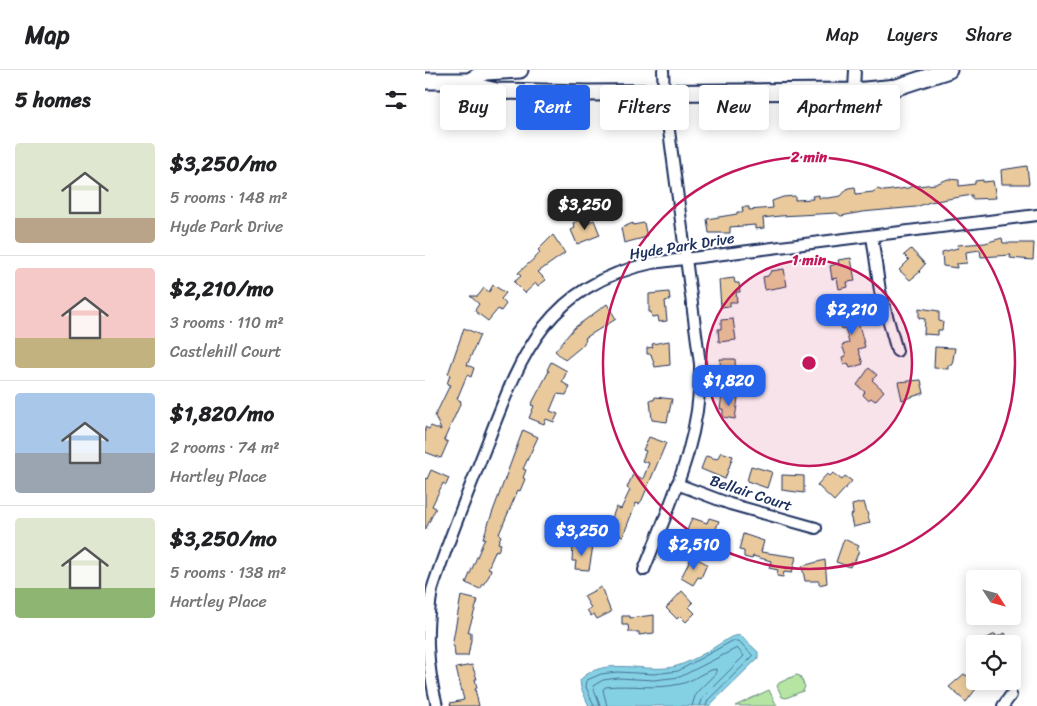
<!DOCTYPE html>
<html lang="en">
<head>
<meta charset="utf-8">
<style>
  :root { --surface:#fff; --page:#f2f2f2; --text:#202124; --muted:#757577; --line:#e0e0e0; --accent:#2563eb }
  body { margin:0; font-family:Sriracha,sans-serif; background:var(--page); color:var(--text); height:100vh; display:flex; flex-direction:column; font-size:19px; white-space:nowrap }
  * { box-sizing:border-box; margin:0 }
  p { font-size:16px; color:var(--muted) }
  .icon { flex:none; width:28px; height:28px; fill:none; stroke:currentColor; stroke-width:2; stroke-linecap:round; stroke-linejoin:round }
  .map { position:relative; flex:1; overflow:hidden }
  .details { display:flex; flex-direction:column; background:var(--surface); width:425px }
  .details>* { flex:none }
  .top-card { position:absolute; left:15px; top:15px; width:475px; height:45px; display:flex; gap:10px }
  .needle { width:32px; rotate:126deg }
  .tools { position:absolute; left:541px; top:500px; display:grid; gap:10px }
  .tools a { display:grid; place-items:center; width:55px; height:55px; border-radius:5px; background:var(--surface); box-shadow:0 2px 12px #0003; font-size:25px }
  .price { position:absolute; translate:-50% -42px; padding:0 11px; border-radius:10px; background:var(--accent); color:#fff; font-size:16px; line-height:32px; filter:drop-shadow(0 1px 2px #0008) }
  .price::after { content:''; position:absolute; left:50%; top:30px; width:15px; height:11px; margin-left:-8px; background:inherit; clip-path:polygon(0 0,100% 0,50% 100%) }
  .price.active { background:#222; color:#fff }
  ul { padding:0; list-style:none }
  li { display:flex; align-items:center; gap:15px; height:125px; padding:0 15px }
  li+li { border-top:1px solid var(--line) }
  li span { display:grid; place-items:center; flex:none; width:140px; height:100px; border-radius:5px; color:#555 }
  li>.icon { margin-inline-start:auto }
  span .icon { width:60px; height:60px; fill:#fffc; stroke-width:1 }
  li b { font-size:21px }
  h2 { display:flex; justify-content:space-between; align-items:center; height:60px; padding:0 15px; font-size:21px }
  .pill { padding:0 18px; border-radius:5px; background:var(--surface); box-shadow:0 2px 12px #0003; font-size:18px; line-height:45px }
  .pill.active { background:var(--accent); color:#fff }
  header { display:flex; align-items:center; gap:30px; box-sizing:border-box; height:70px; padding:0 25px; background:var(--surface); border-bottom:1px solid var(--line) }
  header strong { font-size:24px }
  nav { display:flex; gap:28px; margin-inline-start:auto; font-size:18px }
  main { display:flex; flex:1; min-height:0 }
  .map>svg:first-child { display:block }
  .green { fill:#b5e4a3; stroke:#688a80 }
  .water { fill:#85d1e4; stroke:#5b90ae }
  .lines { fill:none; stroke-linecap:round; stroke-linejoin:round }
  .shore { stroke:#457094; stroke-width:1 }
  .building { fill:#eaca9c; stroke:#1b2f5e }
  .street-casing { stroke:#1b2f5e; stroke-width:14 }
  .secondary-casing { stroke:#1b2f5e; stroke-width:19 }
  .street { stroke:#fff; stroke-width:10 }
  .secondary { stroke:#fff; stroke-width:15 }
  .ring { fill:none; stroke:#c2185b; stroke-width:2.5 }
  .labels { text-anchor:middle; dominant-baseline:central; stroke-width:4; stroke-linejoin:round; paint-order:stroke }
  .street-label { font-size:15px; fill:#1b2f5e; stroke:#fff }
  .centre { fill:#c2185b; stroke:#fff; stroke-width:2.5 }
  .ring-label { font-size:15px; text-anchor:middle; font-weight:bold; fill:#c2185b; stroke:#fff; stroke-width:4; stroke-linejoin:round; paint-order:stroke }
</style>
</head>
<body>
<header>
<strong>Map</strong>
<nav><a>Map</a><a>Layers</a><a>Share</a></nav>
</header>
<main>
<section class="details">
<h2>5 homes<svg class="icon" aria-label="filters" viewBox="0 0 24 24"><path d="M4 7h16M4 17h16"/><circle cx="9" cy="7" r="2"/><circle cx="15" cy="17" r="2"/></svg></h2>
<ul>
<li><span style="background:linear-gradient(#dfe7d0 75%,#b9a48a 0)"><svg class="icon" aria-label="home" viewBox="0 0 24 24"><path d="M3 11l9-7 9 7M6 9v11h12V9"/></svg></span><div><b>$3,250/mo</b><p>5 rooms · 148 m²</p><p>Hyde Park Drive</p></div></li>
<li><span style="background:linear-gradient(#f6c9c9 70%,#c2b280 0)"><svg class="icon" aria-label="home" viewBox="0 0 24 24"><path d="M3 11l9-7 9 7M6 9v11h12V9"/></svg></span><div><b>$2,210/mo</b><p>3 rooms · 110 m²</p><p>Castlehill Court</p></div></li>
<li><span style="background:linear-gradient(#a9c7e8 60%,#9aa5b1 0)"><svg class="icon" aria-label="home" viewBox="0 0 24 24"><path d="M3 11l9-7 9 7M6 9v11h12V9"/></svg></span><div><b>$1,820/mo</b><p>2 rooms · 74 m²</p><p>Hartley Place</p></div></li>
<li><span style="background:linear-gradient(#dfe7d0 70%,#8fb573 0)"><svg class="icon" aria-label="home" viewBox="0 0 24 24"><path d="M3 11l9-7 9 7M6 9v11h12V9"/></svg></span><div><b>$3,250/mo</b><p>5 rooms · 138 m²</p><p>Hartley Place</p></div></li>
</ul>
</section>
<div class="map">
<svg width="612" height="636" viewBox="0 0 612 636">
  <rect width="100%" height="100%" fill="#fff"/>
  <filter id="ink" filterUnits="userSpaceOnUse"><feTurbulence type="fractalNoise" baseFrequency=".02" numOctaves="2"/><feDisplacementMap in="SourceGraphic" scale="10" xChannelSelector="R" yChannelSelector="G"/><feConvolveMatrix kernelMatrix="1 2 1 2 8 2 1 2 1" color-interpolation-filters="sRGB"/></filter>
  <g filter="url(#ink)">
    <g class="green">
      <path d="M371 605 375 606 380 617 378 621 361 628 357 627 352 616 354 613Z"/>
      <path d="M344 620 352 636H310Z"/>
    </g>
    <path class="water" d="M315 565 333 582V588L284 636H164L156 618 155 610C180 584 222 605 252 596 271 590 289 577 306 567Z"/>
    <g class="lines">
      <g class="shore">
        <path d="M169 636 161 617 162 610 176 604 192 602 229 604 253 601 307 571H314L328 586 283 630 281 636"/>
        <path d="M175 636 168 616 178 610 193 608 229 610 255 607 312 578 319 586 278 627 275 636"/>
        <path d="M182 636 178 620 180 617C205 614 230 620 255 614 267 612 278 601 291 599V603L271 623 267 636"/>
      </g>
    </g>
    <g class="building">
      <path d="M602 96 604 114H577L576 100Z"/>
      <path d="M523 109 534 110V116L550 114V111L558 110V112L568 111 571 128 547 129V125L505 132 491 137 437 142 416 146 412 143 355 146 338 148 339 158 330 159V155L305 157V163H284L282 149 312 144V142H318L317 137H324V140L348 138 347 131 358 127 370 126V130L388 129 387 126 394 125V128H403L416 126 423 118 430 117 431 124 448 122 452 119 459 121 483 118 489 115 492 116 511 114Z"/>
      <path d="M156 150 158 155 169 150 175 165 152 174 146 160 150 158 148 153Z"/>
      <path d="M208 153V155L219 153 222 167 199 173 196 158Z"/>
      <path d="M128 165 140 183 113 202 121 210 113 216 111 213 100 223 89 212 96 206 93 203 112 186 115 182 113 180Z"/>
      <path d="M577 168 578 173H609L608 190 585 188 586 185 556 187 555 180 541 182 542 193 531 194 532 198 518 196 517 182 533 178 532 175 560 173Z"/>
      <path d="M486 179 500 194 494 201 495 202 485 210 474 200 484 190 479 185Z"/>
      <path d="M426 188 430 211 422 212 423 217 414 219 412 208 407 209 405 196 414 193 413 190Z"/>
      <path d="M359 199 362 216 340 220 338 207 343 206 346 201Z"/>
      <path d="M309 208 310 213H314L315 222H311L312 232H305V236L296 237 294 210Z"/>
      <path d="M68 215 81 223 76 229 81 234 76 241 73 239 63 251 51 242 50 240 54 234 45 226H53L59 218 64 222Z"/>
      <path d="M244 222 245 230 240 231 242 251 234 252 233 246 227 247 226 242H224V224Z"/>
      <path d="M435 233 437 242 431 244 440 277 433 279 438 294 425 298 423 293 419 295 417 287 421 286 417 275 424 273 420 258 417 259 415 251 419 250 416 240Z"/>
      <path d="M182 234 191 249 160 268 161 270 157 276 140 290 130 281 149 258Z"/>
      <path d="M494 238 514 241V251L518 252 517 260H513V265L499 264 500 249 494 248Z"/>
      <path d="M308 249 311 270 294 272 293 259H296V250Z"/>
      <path d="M39 258 55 265 42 295 49 298 46 307 42 305 32 329 36 331 34 337 19 370 23 372 16 388 0 382V357L4 359 6 356 16 360 10 346 25 315 22 314 25 305 23 304Z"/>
      <path d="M244 271 245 295 230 297 226 284H222V278L228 277 227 274Z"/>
      <path d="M510 277 530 278 527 295H523V299L509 298Z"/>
      <path d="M295 289H310L311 310 296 311Z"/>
      <path d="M126 292 142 301 137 312 145 317 141 325 132 324 125 341 133 344 129 352 121 349 119 354 104 348 109 336 106 335 124 301 122 300Z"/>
      <path d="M444 298 452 305 447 310 459 321 450 331 446 328 443 330 438 325 440 322 432 315Z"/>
      <path d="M496 310 499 323 477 330 473 312Z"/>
      <path d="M297 325 313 328 310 349 298 347V339H295Z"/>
      <path d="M230 327 247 329 242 352 227 350 225 330H229Z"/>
      <path d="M98 360 113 367 98 399 101 400 98 408 100 409 95 421 93 420 74 464 76 466 73 473 76 474 73 481 71 480 63 498 66 499 64 506 55 519 41 513 60 468H58Z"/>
      <path d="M224 367 241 373 217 430 214 434 211 433 198 466 185 462 189 452 186 451 191 437 196 439 205 420 202 418 208 404 218 409 224 393 217 391 221 381 218 380Z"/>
      <path d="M296 382 308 386 300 409 276 399 281 386 292 389Z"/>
      <path d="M326 396 347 402 342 418 322 411Z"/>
      <path d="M6 400 24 408 21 415 18 413 7 436 11 438 0 460V408L2 409Z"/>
      <path d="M408 403 417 410 420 406 427 411 409 431 392 415 402 404 405 406Z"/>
      <path d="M357 405 379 406V423L357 420Z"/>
      <path d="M439 432 445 453 428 457 425 445 428 444 427 435Z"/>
      <path d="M267 448 282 453 284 448 294 451 284 476 259 468Z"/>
      <path d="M318 464 339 471 336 482 371 487 367 503 359 502 358 507 352 506 353 500 344 498 346 491 328 486 327 489 319 487V481L314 480Z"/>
      <path d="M419 469 434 476 432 480 434 481 429 493 427 492 425 497 411 492Z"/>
      <path d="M148 475 168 476 164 500 150 499 151 491H147Z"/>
      <path d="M267 486 282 494 276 508 273 507 268 515 256 508Z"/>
      <path d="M400 490 402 513 394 515V511H380L377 496Z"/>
      <path d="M176 517 186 542 172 549 169 544 166 546 162 540 166 538 159 526Z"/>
      <path d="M257 521 268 533 264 537 270 543 261 552 255 546 252 549 241 538Z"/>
      <path d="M36 526 53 530 43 562H46V570L43 586H30L29 576H27Z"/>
      <path d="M229 545V563L214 565V562H204L203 555H197V546H205V548Z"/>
      <path d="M580 563 585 574H551L570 564 572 567Z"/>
      <path d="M47 595 52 609H50L52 618 50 619 54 636H26L25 633 39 630 31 598Z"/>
      <path d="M545 602 550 606V611H557L541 632 524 617 539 604 542 606Z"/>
    </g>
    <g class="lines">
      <g class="street-casing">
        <g id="street">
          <path d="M429 21 430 0"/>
          <path d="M447 166 455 221 472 281"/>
          <path d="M252 414 305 434 391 458"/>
          <path d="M219 500C246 431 277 369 275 294L239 23 238 0"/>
          <path d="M12 636C2 596 0 561 7 520 21 476 39 433 56 389 93 295 114 217 227 193L612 145"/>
          <path d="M578 636 586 625"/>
        </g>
      </g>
      <g class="secondary-casing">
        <g id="secondary">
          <path d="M0 11H44L60 2 95 0"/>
          <path d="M44 11 58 18 72 21 161 23 429 21 472 17 524 0"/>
        </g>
      </g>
      <use href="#street" class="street"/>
      <use href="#secondary" class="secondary"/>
    </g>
  </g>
  <circle cx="384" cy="293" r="103" fill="#c2185b" fill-opacity=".12"/>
  <g class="ring">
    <circle cx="384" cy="293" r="103"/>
    <circle cx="384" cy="293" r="206"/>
  </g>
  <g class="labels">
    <g class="street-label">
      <text transform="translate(257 176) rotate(-9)">Hyde Park Drive</text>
      <text transform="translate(326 423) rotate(18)">Bellair Court</text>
    </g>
  </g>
  <circle cx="384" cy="293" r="8" class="centre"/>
  <g class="ring-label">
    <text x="384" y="92">2 min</text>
    <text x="384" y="195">1 min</text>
  </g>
</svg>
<div class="tools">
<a><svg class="needle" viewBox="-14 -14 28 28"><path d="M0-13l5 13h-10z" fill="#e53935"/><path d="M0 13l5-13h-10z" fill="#757577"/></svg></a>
<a><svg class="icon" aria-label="locate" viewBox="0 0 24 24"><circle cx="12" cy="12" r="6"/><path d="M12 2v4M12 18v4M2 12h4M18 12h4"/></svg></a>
</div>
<b class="price active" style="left:160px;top:161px">$3,250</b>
<b class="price" style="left:427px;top:266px">$2,210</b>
<b class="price" style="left:304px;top:337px">$1,820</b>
<b class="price" style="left:157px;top:487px">$3,250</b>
<b class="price" style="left:269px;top:501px">$2,510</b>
<div class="top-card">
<a class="pill">Buy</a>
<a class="pill active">Rent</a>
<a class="pill">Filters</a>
<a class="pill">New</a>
<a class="pill">Apartment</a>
</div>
</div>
</main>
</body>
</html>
